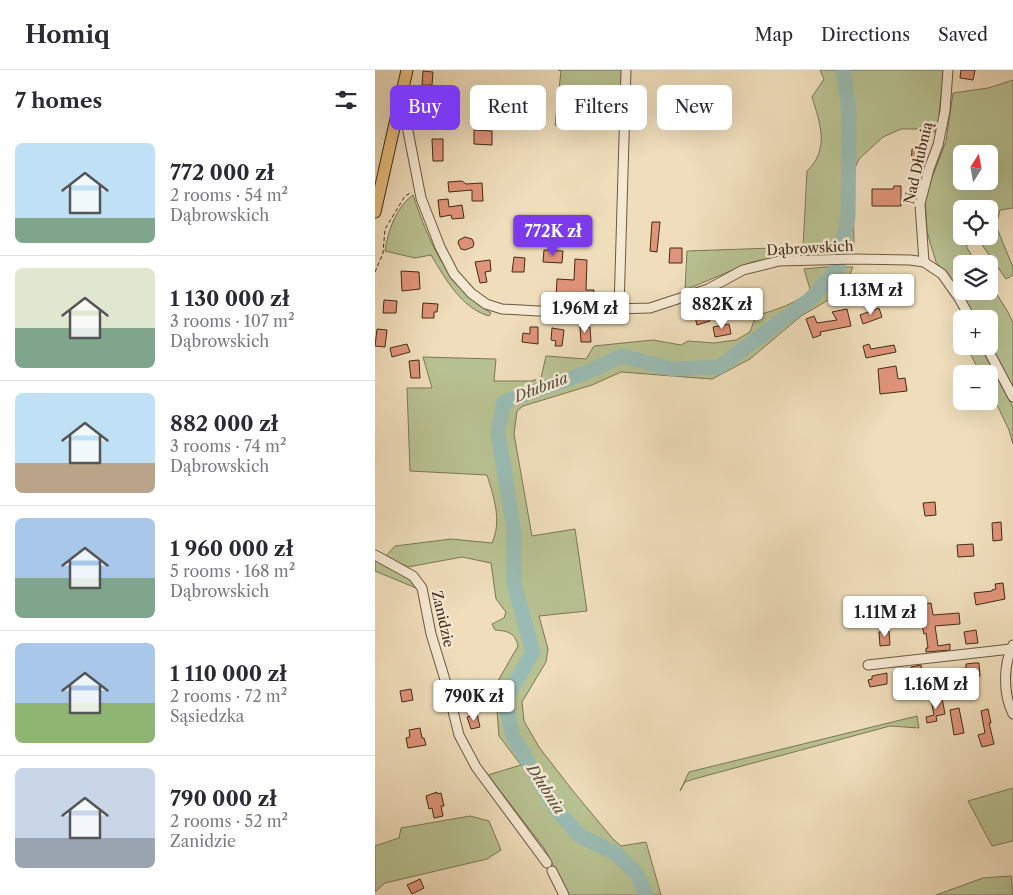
<!DOCTYPE html>
<html lang="en">
<head>
<meta charset="utf-8">
<style>
  :root { --surface:#fff; --page:#f2f2f3; --text:#2b2b33; --muted:#7c7c81; --line:#e1e1e2; --accent:#7c3aed }
  body { margin:0; font-family:"Libre Caslon Text",serif; background:var(--page); color:var(--text); height:100vh; display:flex; flex-direction:column; font-size:19px; white-space:nowrap }
  * { box-sizing:border-box; margin:0 }
  p { font-size:16px; color:var(--muted) }
  .icon { flex:none; width:28px; height:28px; fill:none; stroke:currentColor; stroke-width:2; stroke-linecap:round; stroke-linejoin:round }
  .map { position:relative; flex:1; overflow:hidden }
  .side { display:flex; flex-direction:column; background:var(--surface); width:375px }
  .side>* { flex:none }
  .top-card { position:absolute; left:15px; top:15px; width:475px; height:45px; display:flex; gap:10px }
  .needle { width:32px; rotate:11deg }
  .tools { position:absolute; left:578px; top:75px; display:grid; gap:10px }
  .tools a { display:grid; place-items:center; width:45px; height:45px; border-radius:8px; background:var(--surface); box-shadow:0 5px 20px #0002; font-size:25px }
  .price { position:absolute; translate:-50% -42px; padding:0 11px; border-radius:5px; background:#fff; color:#222; font-size:16px; line-height:32px; filter:drop-shadow(0 1px 2px #0008) }
  .price::after { content:''; position:absolute; left:50%; top:30px; width:15px; height:11px; margin-left:-8px; background:inherit; clip-path:polygon(0 0,100% 0,50% 100%) }
  .price.on { background:var(--accent); color:#fff }
  ul { padding:0; list-style:none }
  li { display:flex; align-items:center; gap:15px; height:125px; padding:0 15px }
  li+li { border-top:1px solid var(--line) }
  li span { display:grid; place-items:center; flex:none; width:140px; height:100px; border-radius:8px; color:#555 }
  li>.icon { margin-inline-start:auto }
  span .icon { width:60px; height:60px; fill:#fffc; stroke-width:1 }
  li b { font-size:21px }
  h2 { display:flex; justify-content:space-between; align-items:center; height:60px; padding:0 15px; font-size:21px }
  .tag { padding:0 18px; border-radius:8px; background:var(--surface); box-shadow:0 5px 20px #0002; font-size:18px; line-height:45px }
  .tag.on { background:var(--accent); color:#fff }
  header { display:flex; align-items:center; gap:30px; box-sizing:border-box; height:70px; padding:0 25px; background:var(--surface); border-bottom:1px solid var(--line) }
  header strong { font-size:24px }
  nav { display:flex; gap:28px; margin-inline-start:auto; font-size:18px }
  main { display:flex; flex:1; min-height:0 }
  .map>svg:first-child { display:block }
  .green { fill:#b8c191; stroke:#7d7654; fill-rule:evenodd }
  .lines { fill:none; stroke-linecap:round; stroke-linejoin:round }
  .river { stroke:#9abbb3; stroke-width:15 }
  .building { fill:#e0947a; stroke:#422c17 }
  .minor-casing { stroke:#6d5840; stroke-width:11 }
  .major-casing { stroke:#422c17; stroke-width:13 }
  .path { stroke:#422c17; stroke-width:1; stroke-dasharray:4 2.5; stroke-linecap:butt }
  .minor { stroke:#f5e9d3; stroke-width:9 }
  .major { stroke:#e8be7e; stroke-width:11 }
  .labels { text-anchor:middle; dominant-baseline:central; stroke-width:5; stroke-linejoin:round; paint-order:stroke }
  .street-label { font-size:14px; fill:#422c17; stroke:#f5e9d3 }
  .water-label { font-size:15px; font-style:italic; fill:#58503e; stroke:#f5e9d3 }
</style>
</head>
<body>
<header>
<strong>Homiq</strong>
<nav><a>Map</a><a>Directions</a><a>Saved</a></nav>
</header>
<main>
<section class="side">
<h2>7 homes<svg class="icon" aria-label="filters" viewBox="0 0 24 24"><path d="M4 7h16M4 17h16"/><circle cx="9" cy="7" r="2"/><circle cx="15" cy="17" r="2"/></svg></h2>
<ul>
<li><span style="background:linear-gradient(#bfe0f5 75%,#7fa58c 0)"><svg class="icon" aria-label="home" viewBox="0 0 24 24"><path d="M3 11l9-7 9 7M6 9v11h12V9"/></svg></span><div><b>772 000 zł</b><p>2 rooms · 54 m²</p><p>Dąbrowskich</p></div></li>
<li><span style="background:linear-gradient(#dfe7d0 60%,#7fa58c 0)"><svg class="icon" aria-label="home" viewBox="0 0 24 24"><path d="M3 11l9-7 9 7M6 9v11h12V9"/></svg></span><div><b>1 130 000 zł</b><p>3 rooms · 107 m²</p><p>Dąbrowskich</p></div></li>
<li><span style="background:linear-gradient(#bfe0f5 70%,#b9a48a 0)"><svg class="icon" aria-label="home" viewBox="0 0 24 24"><path d="M3 11l9-7 9 7M6 9v11h12V9"/></svg></span><div><b>882 000 zł</b><p>3 rooms · 74 m²</p><p>Dąbrowskich</p></div></li>
<li><span style="background:linear-gradient(#a9c7e8 60%,#7fa58c 0)"><svg class="icon" aria-label="home" viewBox="0 0 24 24"><path d="M3 11l9-7 9 7M6 9v11h12V9"/></svg></span><div><b>1 960 000 zł</b><p>5 rooms · 168 m²</p><p>Dąbrowskich</p></div></li>
<li><span style="background:linear-gradient(#a9c7e8 60%,#8fb573 0)"><svg class="icon" aria-label="home" viewBox="0 0 24 24"><path d="M3 11l9-7 9 7M6 9v11h12V9"/></svg></span><div><b>1 110 000 zł</b><p>2 rooms · 72 m²</p><p>Sąsiedzka</p></div></li>
<li><span style="background:linear-gradient(#c9d6e8 70%,#9aa5b1 0)"><svg class="icon" aria-label="home" viewBox="0 0 24 24"><path d="M3 11l9-7 9 7M6 9v11h12V9"/></svg></span><div><b>790 000 zł</b><p>2 rooms · 52 m²</p><p>Zanidzie</p></div></li>
</ul>
</section>
<div class="map">
<svg width="638" height="825" viewBox="0 0 638 825">
  <rect width="100%" height="100%" fill="#efddbb"/>
  <filter id="stains"><feTurbulence type="fractalNoise" baseFrequency=".004" numOctaves="4"/><feColorMatrix values="0 0 0 0 .2 0 0 0 0 .09 0 0 0 0 .02 0 0 0 .5 -.17"/></filter>
  <radialGradient id="worn" r=".72"><stop offset=".6" stop-color="#630" stop-opacity="0"/><stop offset="1" stop-color="#630" stop-opacity=".3"/></radialGradient>
  <g class="green">
    <path d="M183 0H249L247 59 180 55 186 1Z"/>
    <path d="M445 0H569L562 62 545 59H526L508 67 484 89 478 102 479 181 453 182 450 185 405 187 377 192 310 220 312 181 428 177 432 101C455 79 445 53 437 27L449 9Z"/>
    <path d="M638 10V138L625 140 621 156 638 197V205L631 209 603 169 591 176 602 194H586V221H614V212L633 242 638 253V317L614 273V249H601L585 221 561 192 552 162 550 126 571 71 578 23 613 18ZM586 84H614V111H586ZM586 139H614V166H586Z"/>
    <path d="M38 125C53 170 73 218 116 243L114 246C86 238 70 208 56 185L40 188 10 181C13 161 21 137 38 125Z"/>
    <path d="M450 197H478L467 222 426 246 375 289 337 309 246 302 217 315 148 336 142 341 139 364 157 466 200 459 212 541 164 546 173 579 171 592 147 632 149 651 164 677 198 721 238 769 246 776 271 772 286 825H194L169 778 113 705 146 695 124 666 120 616 143 576C140 562 132 561 120 560L117 554 129 548 131 542 121 529 116 493 87 487 33 497 10 487 20 476 76 469 117 473C127 451 119 427 112 405L35 401 32 318H57L48 287 121 289 119 311H156L166 308 171 286 211 289 219 276 278 270 306 275 313 271 339 273 361 270 375 262 381 245C396 242 427 232 435 219L429 199Z"/>
    <path d="M591 276H605L638 337V374L634 360 614 318V304H606Z"/>
    <path d="M0 488 35 506 41 518 0 501Z"/>
    <path d="M542 646 544 658 515 656 319 709 310 712 305 721 314 702Z"/>
    <path d="M638 718V771L617 776 593 731Z"/>
    <path d="M95 746 114 751 126 780 112 789 10 813 0 822V776L24 768 26 758Z"/>
    <path d="M636 806 638 825H561L608 808Z"/>
  </g>
  <g class="lines">
    <path class="river" d="M271 825 262 804 240 783 205 766 181 739 138 667 130 630 158 582 139 514V461L123 363 129 332 208 304 247 286 297 299 344 297 437 228 463 198 473 147 474 40 468 0"/>
  </g>
  <g class="building">
    <path d="M586 0H600L598 10 585 8Z"/>
    <path d="M48 1 58 2 57 15H47Z"/>
    <path d="M99 60 117 61V75L99 74Z"/>
    <path d="M57 69H68V91H58Z"/>
    <path d="M537 79H545L543 97H536Z"/>
    <path d="M87 111 91 114 107 113 108 131H97V120L74 122 73 112Z"/>
    <path d="M519 116H526V136H497V119H518Z"/>
    <path d="M73 129 74 137 87 135 89 148 77 149 76 145 65 147 63 130Z"/>
    <path d="M277 152H285L282 182 275 181Z"/>
    <path d="M90 167 97 169 99 173 98 177 90 180 86 179 83 173 84 170Z"/>
    <path d="M295 178H307V193H294Z"/>
    <path d="M169 180 188 181 187 193 168 192Z"/>
    <path d="M139 187 150 188 149 202H137Z"/>
    <path d="M200 189 212 190 211 220H219L218 232H207L208 229 181 227 182 209 199 210Z"/>
    <path d="M115 190 116 201 110 202 112 212 105 213 100 192Z"/>
    <path d="M26 201 44 202 45 219 27 221Z"/>
    <path d="M497 211 500 221 489 226 485 216Z"/>
    <path d="M366 222 373 244 364 247 359 234H357L354 226Z"/>
    <path d="M9 230 22 231 21 243H8Z"/>
    <path d="M48 233 63 234 62 242H59V248H47Z"/>
    <path d="M504 238 507 247 488 254 485 245Z"/>
    <path d="M472 239 476 256 445 262 446 265 438 268 431 249 439 246 442 253 462 250 457 242Z"/>
    <path d="M332 240 335 251 322 255 319 243Z"/>
    <path d="M354 254 356 264 340 267 338 257Z"/>
    <path d="M155 257H163V274L147 272 148 263 155 264Z"/>
    <path d="M205 257H215L216 272H206Z"/>
    <path d="M177 258 189 260 187 276H180L181 271 176 270Z"/>
    <path d="M2 259 12 260 10 277 0 276Z"/>
    <path d="M32 274 35 282 17 287 15 278Z"/>
    <path d="M494 274 496 279 519 275 521 282 491 288 488 276Z"/>
    <path d="M44 290 45 308H36L34 291Z"/>
    <path d="M521 296 523 309 530 308 532 321 505 324 503 299Z"/>
    <path d="M560 432 561 445 550 446 548 433Z"/>
    <path d="M626 452 627 470 618 471 617 453Z"/>
    <path d="M598 474 599 486 583 487 582 475Z"/>
    <path d="M628 513 630 529 601 535 599 523 617 521V520L621 519 620 514Z"/>
    <path d="M556 533 558 545 584 543 585 554 560 556 563 576 575 574V580L551 582V578H553L551 563 549 564 547 555 525 557 524 548 546 545 544 535Z"/>
    <path d="M601 560 603 573 591 574 589 562Z"/>
    <path d="M514 561 515 575 505 576 504 562Z"/>
    <path d="M599 593H604L605 606 592 608 570 614 568 603 591 598V594Z"/>
    <path d="M546 595 548 610 538 611 536 597Z"/>
    <path d="M512 603V614L495 617 493 610 497 609V606Z"/>
    <path d="M36 619 38 630 27 632 25 621Z"/>
    <path d="M114 626 116 639 103 641 101 628Z"/>
    <path d="M567 628 570 644 561 646 562 651 552 653 551 647 559 645 556 630Z"/>
    <path d="M584 638 589 663 579 665 575 640Z"/>
    <path d="M613 639 616 653H614L619 674 607 677 603 665 610 663 606 641Z"/>
    <path d="M102 644 105 657 96 659 92 647Z"/>
    <path d="M45 658 47 668H49L51 675 33 678 31 668 35 667 34 660Z"/>
    <path d="M62 722V724L66 723 69 736H66L68 746 59 748 57 738 54 739 51 726Z"/>
    <path d="M45 809 49 818 37 824 32 815Z"/>
  </g>
  <g class="lines">
    <g class="minor-casing">
      <g id="minor">
        <path d="M22 47 28 51 32 56 46 128 65 177 79 204 96 223 111 234 127 239 163 241 275 238 333 219 368 200 404 191 479 189 535 190 549 192 567 204 584 228 596 249"/>
        <path d="M549 192 545 134 554 99 563 75 570 41 573 0"/>
        <path d="M244 239 251 0"/>
        <path d="M611 276 638 327"/>
        <path d="M0 485 38 506 47 518 56 564 71 613 84 665 101 697 172 793"/>
        <path d="M638 575C628 595 628 624 638 644"/>
        <path d="M493 595 636 579"/>
        <path d="M177 801 189 825"/>
      </g>
    </g>
    <g class="major-casing">
      <path id="major" d="M0 142 32 0"/>
    </g>
    <path class="path" d="M0 202 8 183 10 159 30 126 37 122"/>
    <use href="#minor" class="minor"/>
    <use href="#major" class="major"/>
  </g>
  <g class="labels">
    <g class="street-label">
      <text transform="translate(543 93) rotate(-77)">Nad Dłubnią</text>
      <text transform="translate(435 178) rotate(-3)">Dąbrowskich</text>
      <text transform="translate(68 549) rotate(77)">Zanidzie</text>
    </g>
    <g class="water-label">
      <text transform="translate(166 317) rotate(-21)">Dłubnia</text>
      <text transform="translate(171 719) rotate(57)">Dłubnia</text>
    </g>
  </g>
  <rect width="100%" height="100%" filter="url(#stains)"/>
  <rect width="100%" height="100%" fill="url(#worn)"/>
</svg>
<div class="tools">
<a><svg class="needle" viewBox="-14 -14 28 28"><path d="M0-13l5 13h-10z" fill="#e53935"/><path d="M0 13l5-13h-10z" fill="#7c7c81"/></svg></a>
<a><svg class="icon" aria-label="locate" viewBox="0 0 24 24"><circle cx="12" cy="12" r="6"/><path d="M12 2v4M12 18v4M2 12h4M18 12h4"/></svg></a>
<a><svg class="icon" aria-label="layers" viewBox="0 0 24 24"><path d="M12 4l9 5-9 5-9-5zM3 14l9 5 9-5"/></svg></a>
<a>+</a>
<a>−</a>
</div>
<b class="price on" style="left:178px;top:187px">772K zł</b>
<b class="price" style="left:496px;top:246px">1.13M zł</b>
<b class="price" style="left:347px;top:260px">882K zł</b>
<b class="price" style="left:210px;top:264px">1.96M zł</b>
<b class="price" style="left:510px;top:568px">1.11M zł</b>
<b class="price" style="left:561px;top:640px">1.16M zł</b>
<b class="price" style="left:99px;top:652px">790K zł</b>
<div class="top-card">
<a class="tag on">Buy</a>
<a class="tag">Rent</a>
<a class="tag">Filters</a>
<a class="tag">New</a>
</div>
</div>
</main>
</body>
</html>
